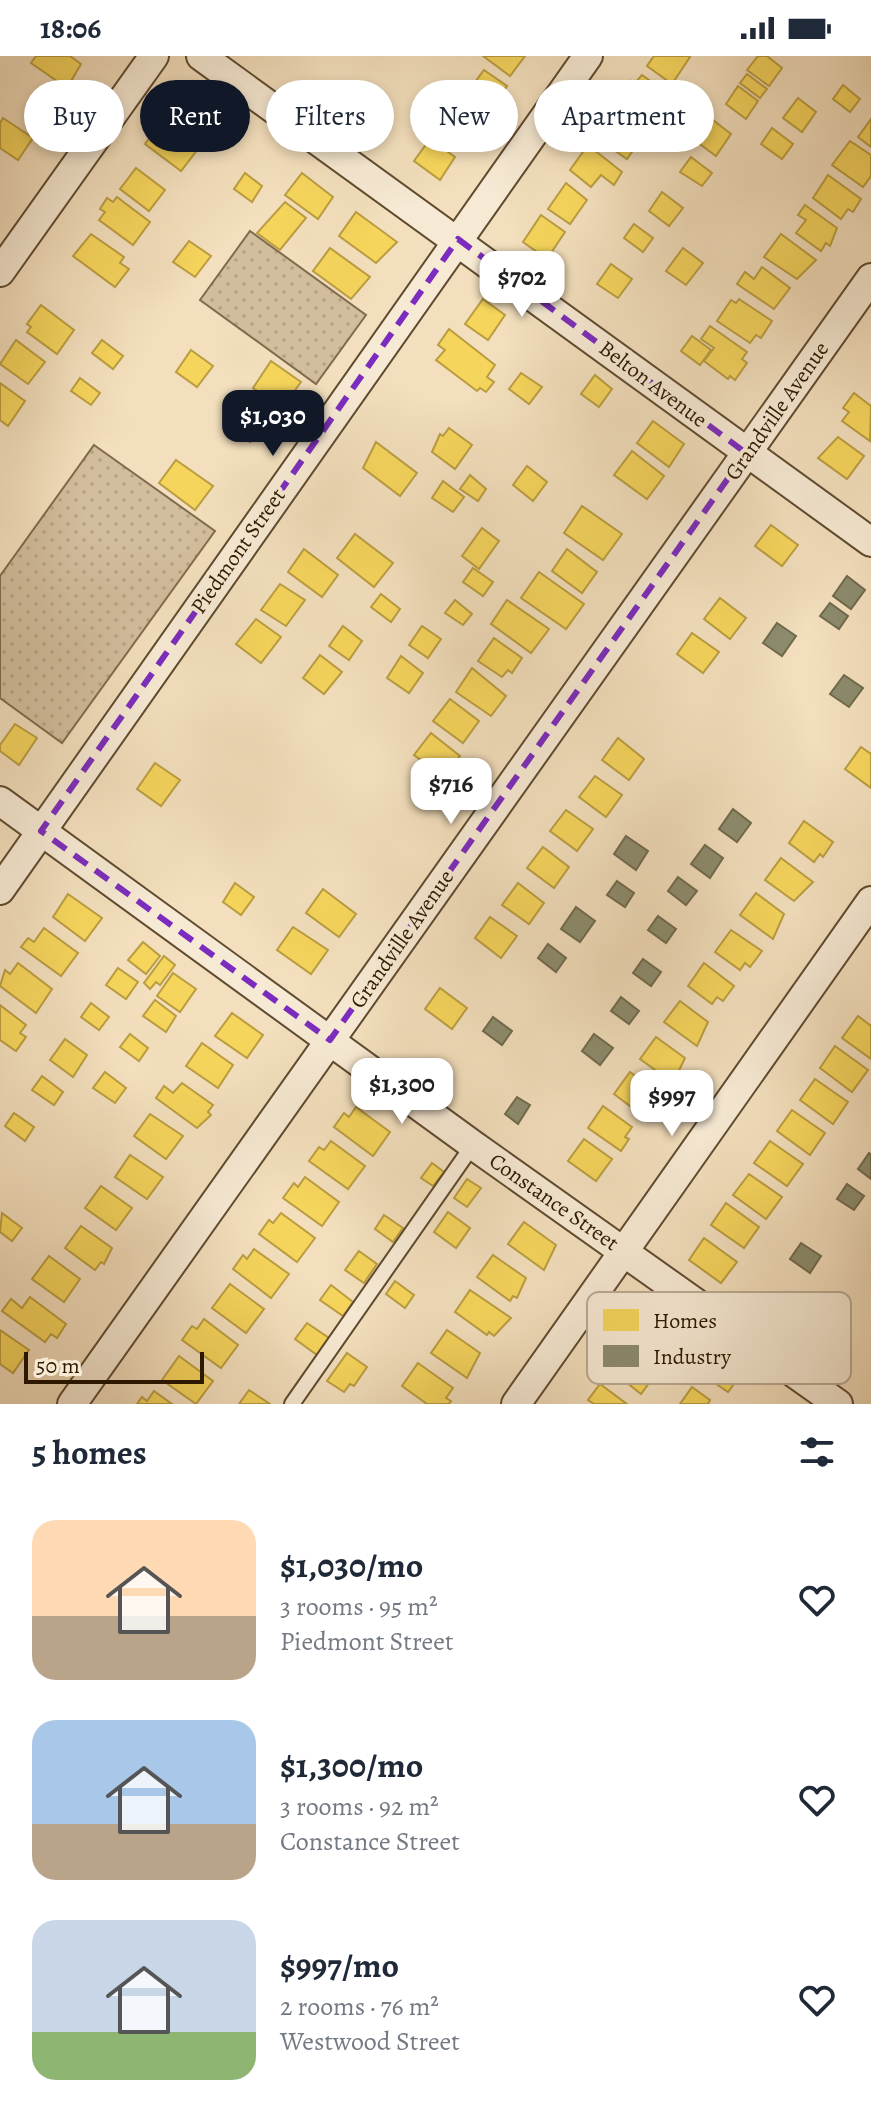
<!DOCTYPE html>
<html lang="en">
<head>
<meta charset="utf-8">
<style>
  :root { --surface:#fff; --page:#f2f2f3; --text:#1f2937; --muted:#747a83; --accent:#111827 }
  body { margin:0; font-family:Alegreya,serif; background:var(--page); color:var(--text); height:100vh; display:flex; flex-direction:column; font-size:30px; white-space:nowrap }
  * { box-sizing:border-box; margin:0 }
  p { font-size:26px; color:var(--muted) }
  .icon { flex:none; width:44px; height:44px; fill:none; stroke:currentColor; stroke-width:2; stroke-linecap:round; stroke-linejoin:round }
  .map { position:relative; height:1348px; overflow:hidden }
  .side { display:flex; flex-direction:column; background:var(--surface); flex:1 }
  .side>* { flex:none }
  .top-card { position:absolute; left:24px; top:24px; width:824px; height:72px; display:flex; gap:16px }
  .scale { position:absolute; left:24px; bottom:20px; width:180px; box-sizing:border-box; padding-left:8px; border:4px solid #2e1900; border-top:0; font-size:22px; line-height:28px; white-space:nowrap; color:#2e1900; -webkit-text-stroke:6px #f7ead4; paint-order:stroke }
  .price { position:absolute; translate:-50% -68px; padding:0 18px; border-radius:16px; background:#fff; color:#222; font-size:26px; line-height:52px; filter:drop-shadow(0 2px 4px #0008) }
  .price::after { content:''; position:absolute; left:50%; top:48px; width:24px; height:18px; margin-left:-12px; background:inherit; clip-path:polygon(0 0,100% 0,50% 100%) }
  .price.selected { background:var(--accent); color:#fff }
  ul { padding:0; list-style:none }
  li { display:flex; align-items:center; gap:24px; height:200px; padding:0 32px }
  li span { display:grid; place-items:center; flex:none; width:224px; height:160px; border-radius:24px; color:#555 }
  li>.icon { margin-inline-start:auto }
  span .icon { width:96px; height:96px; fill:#fffc; stroke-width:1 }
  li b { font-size:34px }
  h2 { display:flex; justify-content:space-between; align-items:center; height:96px; padding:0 32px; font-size:34px }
  .tag { padding:0 28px; border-radius:36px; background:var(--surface); box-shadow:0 4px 12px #0003; font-size:28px; line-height:72px }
  .tag.selected { background:var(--accent); color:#fff }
  .status { display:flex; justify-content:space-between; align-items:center; height:56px; padding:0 40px; background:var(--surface); direction:ltr }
  .status svg { height:22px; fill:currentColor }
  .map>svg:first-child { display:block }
  .grass { fill:url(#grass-dots); stroke:#806b4e; stroke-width:2 }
  .homes { fill:#f6d55c; stroke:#ba9d40; stroke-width:2 }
  .industry { fill:#8c8c6e; stroke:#706a4d; stroke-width:2 }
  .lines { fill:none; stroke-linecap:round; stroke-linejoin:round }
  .lane-casing { stroke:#5f4a2f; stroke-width:18 }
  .street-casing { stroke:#5f4a2f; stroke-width:32 }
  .lane { stroke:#f7ead4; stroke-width:14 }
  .street { stroke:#f7ead4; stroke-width:28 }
  .marked { fill:none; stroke:#7b2cbf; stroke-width:6; stroke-dasharray:16 10; stroke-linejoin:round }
  .labels { text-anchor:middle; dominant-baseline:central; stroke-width:8; stroke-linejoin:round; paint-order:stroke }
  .street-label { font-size:22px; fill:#2e1900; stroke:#f7ead4 }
  .key { fill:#f7ead4; stroke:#bbab94; stroke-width:2 }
  .key-label { font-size:22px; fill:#2e1900 }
</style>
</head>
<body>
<div class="status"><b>18:06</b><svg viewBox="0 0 49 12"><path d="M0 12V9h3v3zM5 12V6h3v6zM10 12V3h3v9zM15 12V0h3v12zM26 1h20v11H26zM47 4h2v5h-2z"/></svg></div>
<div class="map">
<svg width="871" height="1348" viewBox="0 0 871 1348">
  <defs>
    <pattern id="grass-dots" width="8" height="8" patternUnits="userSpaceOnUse" patternTransform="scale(2)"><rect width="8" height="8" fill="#d2bd9d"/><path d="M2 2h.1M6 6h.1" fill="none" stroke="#b5a285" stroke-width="1.8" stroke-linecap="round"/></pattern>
  </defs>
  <rect width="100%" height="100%" fill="#f3dfbd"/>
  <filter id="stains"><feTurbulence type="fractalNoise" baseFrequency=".0025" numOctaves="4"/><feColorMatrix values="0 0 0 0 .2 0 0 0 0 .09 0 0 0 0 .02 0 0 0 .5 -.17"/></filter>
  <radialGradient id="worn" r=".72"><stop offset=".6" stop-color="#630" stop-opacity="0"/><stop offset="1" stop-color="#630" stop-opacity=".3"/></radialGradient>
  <g class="grass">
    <path d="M250 175 366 259 316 328 200 244Z"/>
    <path d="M94 389 215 475 62 687 0 642V520Z"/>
  </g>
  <g class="homes">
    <path d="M36 0H70L81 8 67 32 31 7Z"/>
    <path d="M483 0H525L510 20Z"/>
    <path d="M654 0H688L690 1 672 28 647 10Z"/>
    <path d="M758 0H767L782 12 769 30 747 14Z"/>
    <path d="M484 14 507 30 487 56 464 41Z"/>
    <path d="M747 18 767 33 760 42 740 27Z"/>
    <path d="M642 19 666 36 647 63 622 45 631 25 634 28Z"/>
    <path d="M843 29 860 43 850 56 833 43Z"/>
    <path d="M738 30 758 45 746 63 726 48Z"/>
    <path d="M193 32 229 60 214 82 177 56Z"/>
    <path d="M358 40 375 54 362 72 344 59Z"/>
    <path d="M798 42 816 56 802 76 783 62Z"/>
    <path d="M454 49 480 68 464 89 438 71Z"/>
    <path d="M608 54 643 80 627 103 591 78Z"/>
    <path d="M709 61 731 78 716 100 693 83Z"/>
    <path d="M3 62 33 82 18 104 0 92V67Z"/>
    <path d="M871 63V91L858 81Z"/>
    <path d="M166 68 198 93 181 115 145 88 155 74 160 77Z"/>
    <path d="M772 72 793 88 782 103 761 88Z"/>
    <path d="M430 83 455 101 440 124 414 105Z"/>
    <path d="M850 85 871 99V120L863 131 832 109Z"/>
    <path d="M588 89 622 116 614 129 601 119 591 131 570 114Z"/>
    <path d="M691 101 712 117 702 130 680 116Z"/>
    <path d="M136 112 165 134 149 155 120 133Z"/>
    <path d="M245 117 262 130 252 146 234 133Z"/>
    <path d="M302 117 333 141 318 163 285 139Z"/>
    <path d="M828 119 861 143 853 156 848 153 841 163 813 142Z"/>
    <path d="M566 127 587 144 570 168 548 153Z"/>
    <path d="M662 136 683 152 669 170 649 155Z"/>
    <path d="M117 141 150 166 133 189 99 164 105 156 100 153 107 142 113 146Z"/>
    <path d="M285 146 306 162 280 194 257 177Z"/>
    <path d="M805 149 837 172 830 190 826 187 821 195 796 177 806 164 798 159Z"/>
    <path d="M356 156 397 186 376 207 339 180Z"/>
    <path d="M541 159 565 176 547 203 523 186Z"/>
    <path d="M634 168 653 182 643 196 624 182Z"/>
    <path d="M91 178 124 201 120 207 129 213 115 231 73 200Z"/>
    <path d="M781 178 816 204 797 223 764 201Z"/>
    <path d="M189 185 211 200 195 221 173 206Z"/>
    <path d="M330 192 370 221 351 243 313 215Z"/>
    <path d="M683 192 703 207 686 229 666 215Z"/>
    <path d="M611 208 632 223 618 242 597 228Z"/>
    <path d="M762 211 790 232 774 253 737 228 745 216 754 223Z"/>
    <path d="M483 243 505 259 488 284 465 268Z"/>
    <path d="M739 243 772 265 761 282 756 279 750 287 717 265 731 244 736 247Z"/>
    <path d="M41 249 74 274 57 298 27 276 31 271 27 268Z"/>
    <path d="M710 270 747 296 742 303 747 307 735 324 730 320 728 323 704 305 714 292 701 283Z"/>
    <path d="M449 273 495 309 487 321 494 326 486 336 480 332 477 335 436 304 445 294 438 289Z"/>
    <path d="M692 280 711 294 700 309 681 295Z"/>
    <path d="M16 284 45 306 28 328 0 308Z"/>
    <path d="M102 284 123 300 113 313 92 297Z"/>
    <path d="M191 294 213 310 197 331 176 316Z"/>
    <path d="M271 305 301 326 287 345 280 342 276 349 253 332Z"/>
    <path d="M521 317 542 331 529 348 509 333Z"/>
    <path d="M595 319 612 333 599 351 581 338Z"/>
    <path d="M80 322 100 337 91 349 71 335Z"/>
    <path d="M0 327 25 345 8 370 0 364Z"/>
    <path d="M854 337 871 350 870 385 842 365 849 356 843 352Z"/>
    <path d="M244 338 271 357 250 386 223 366Z"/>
    <path d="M653 365 684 388 669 411 637 387Z"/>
    <path d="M449 372 472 389 455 413 432 396 440 378 443 380Z"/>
    <path d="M838 381 864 400 847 423 818 402Z"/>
    <path d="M376 386 417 417 400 440 363 412Z"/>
    <path d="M632 395 664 420 647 443 614 419Z"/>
    <path d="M176 404 213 430 195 454 159 427Z"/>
    <path d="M527 410 547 426 533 445 513 429Z"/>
    <path d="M470 419 486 433 478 445 460 433Z"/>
    <path d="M443 425 464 441 453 456 432 442Z"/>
    <path d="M582 450 622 478 603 504 564 477Z"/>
    <path d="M771 469 798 489 782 510 755 490Z"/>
    <path d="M482 472 499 485 479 513 462 500Z"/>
    <path d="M355 478 393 507 374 531 337 502Z"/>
    <path d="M304 493 338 519 322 541 288 516Z"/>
    <path d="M567 493 597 516 582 537 552 515Z"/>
    <path d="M473 512 493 526 483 540 463 526Z"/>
    <path d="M539 516 584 548 566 573 521 542Z"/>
    <path d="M280 528 305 544 286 570 261 554Z"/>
    <path d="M381 538 400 553 391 566 371 551Z"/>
    <path d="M720 542 746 562 730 583 704 563Z"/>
    <path d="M455 544 472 558 463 569 445 557Z"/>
    <path d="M507 544 549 573 531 597 491 568Z"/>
    <path d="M256 563 281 581 261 607 236 588Z"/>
    <path d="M343 570 362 585 349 604 329 590Z"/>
    <path d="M422 570 441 583 428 602 409 589Z"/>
    <path d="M692 577 719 596 703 617 677 598Z"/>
    <path d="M494 582 522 602 512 617 508 614 502 621 478 605Z"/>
    <path d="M320 599 342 616 324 638 303 622Z"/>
    <path d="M401 600 423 617 409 637 387 622Z"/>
    <path d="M472 612 506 640 491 660 456 636Z"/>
    <path d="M450 643 479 665 463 687 433 665Z"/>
    <path d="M15 668 37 682 19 709 0 695V689Z"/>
    <path d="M431 677 460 700 444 721 414 699Z"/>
    <path d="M618 682 644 703 629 724 602 704Z"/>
    <path d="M861 691 871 698V732L845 713Z"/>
    <path d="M155 707 180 724 161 750 137 733Z"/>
    <path d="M595 720 622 739 606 761 579 741Z"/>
    <path d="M566 754 593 773 577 795 550 775Z"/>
    <path d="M804 765 833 786 823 801 820 798 814 806 789 787Z"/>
    <path d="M543 791 569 811 554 832 527 812Z"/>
    <path d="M781 802 813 826 794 845 765 824Z"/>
    <path d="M235 827 254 841 241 859 223 846Z"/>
    <path d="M518 827 544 847 529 868 502 849Z"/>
    <path d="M323 833 356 858 339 881 306 857Z"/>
    <path d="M756 837 784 858 773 883 740 859Z"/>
    <path d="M68 838 102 862 85 885 53 861Z"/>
    <path d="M490 861 517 880 501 902 475 882Z"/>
    <path d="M293 871 328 894 311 918 277 894Z"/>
    <path d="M44 872 78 897 61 920 21 891 28 882 34 886Z"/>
    <path d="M731 874 762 895 750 911 745 907 740 914 715 896Z"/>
    <path d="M143 886 160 900 146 918 128 904Z"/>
    <path d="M164 900 175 909 160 929 156 926 150 933 144 927Z"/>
    <path d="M18 907 52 933 36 957 0 930 5 914 10 918Z"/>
    <path d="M704 907 734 930 723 945 717 941 712 948 688 930Z"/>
    <path d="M118 912 138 926 126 943 106 929Z"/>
    <path d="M173 917 196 933 180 956 157 940Z"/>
    <path d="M440 932 467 952 452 973 425 953Z"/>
    <path d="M155 944 176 960 166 976 143 960Z"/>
    <path d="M680 945 708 966 697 990 664 966Z"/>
    <path d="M91 947 109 961 99 974 81 961Z"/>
    <path d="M0 949 26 969 20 977 26 981 16 995 0 984Z"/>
    <path d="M232 957 263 979 247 1002 215 980Z"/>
    <path d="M858 960 871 970V1003L842 982Z"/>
    <path d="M130 978 148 992 139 1005 120 991Z"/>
    <path d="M656 981 685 1002 673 1027 640 1003Z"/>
    <path d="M65 983 87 999 73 1021 50 1004Z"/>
    <path d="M202 987 233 1009 218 1032 186 1010Z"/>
    <path d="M835 990 868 1014 852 1036 820 1012Z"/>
    <path d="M105 1016 126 1032 115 1047 93 1032Z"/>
    <path d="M630 1016 659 1037 655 1043 658 1045 646 1062 614 1038Z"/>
    <path d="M42 1020 63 1036 54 1049 32 1034Z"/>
    <path d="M815 1023 848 1046 833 1068 800 1044Z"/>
    <path d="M182 1027 213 1049 208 1056 211 1059 197 1072 156 1042 164 1030 173 1037Z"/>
    <path d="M603 1050 632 1071 625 1081 629 1083 621 1095 588 1072Z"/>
    <path d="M356 1051 390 1076 373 1100 334 1071 344 1057 349 1061Z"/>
    <path d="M792 1054 825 1077 810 1099 777 1075Z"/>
    <path d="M14 1057 34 1071 25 1085 5 1070Z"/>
    <path d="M150 1058 183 1080 166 1103 134 1080Z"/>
    <path d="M584 1083 612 1103 596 1125 568 1105Z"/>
    <path d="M331 1085 365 1110 348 1133 309 1105 319 1091 324 1094Z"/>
    <path d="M770 1085 803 1108 787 1130 754 1107Z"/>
    <path d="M130 1099 163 1121 147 1143 115 1121Z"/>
    <path d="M432 1107 444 1116 433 1130 421 1122Z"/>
    <path d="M749 1118 782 1141 766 1163 733 1139Z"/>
    <path d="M305 1121 339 1146 322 1170 283 1142 294 1127 298 1131Z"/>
    <path d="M467 1123 481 1132 467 1151 454 1142Z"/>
    <path d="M101 1130 132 1152 116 1174 85 1152Z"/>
    <path d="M726 1147 759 1171 744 1192 711 1169Z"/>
    <path d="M448 1156 470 1172 456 1192 434 1176Z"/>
    <path d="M2 1157 22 1172 12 1185 0 1176Z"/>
    <path d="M281 1157 315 1182 297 1206 259 1178 269 1164 273 1167Z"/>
    <path d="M384 1159 403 1172 393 1186 375 1173Z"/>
    <path d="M524 1166 556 1189 544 1214 508 1188Z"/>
    <path d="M81 1170 112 1192 104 1208 101 1206 95 1214 65 1192Z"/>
    <path d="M704 1182 737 1206 721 1227 689 1204Z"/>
    <path d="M254 1193 289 1218 271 1242 233 1213 243 1199 247 1203Z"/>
    <path d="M359 1195 377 1208 364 1227 345 1214Z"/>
    <path d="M493 1199 526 1222 517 1242 513 1240 510 1245 477 1221Z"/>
    <path d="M49 1200 80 1223 64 1246 32 1223Z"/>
    <path d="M395 1225 414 1239 405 1252 386 1238Z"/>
    <path d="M230 1228 264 1253 246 1277 212 1252Z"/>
    <path d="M331 1229 353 1246 343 1260 320 1244Z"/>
    <path d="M470 1234 511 1262 494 1280 489 1276 487 1279 455 1256Z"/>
    <path d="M30 1241 66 1268 57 1282 51 1278 45 1286 2 1255 11 1243 22 1252Z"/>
    <path d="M204 1263 238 1289 221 1312 182 1284 192 1270 197 1273Z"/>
    <path d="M307 1267 329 1282 317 1299 295 1283Z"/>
    <path d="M0 1274 29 1294 13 1317 0 1308Z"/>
    <path d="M447 1274 480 1297 467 1322 431 1297Z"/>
    <path d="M625 1294 657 1316 641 1338 606 1310 614 1299 618 1302Z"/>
    <path d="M347 1297 367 1311 354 1330 350 1328 344 1336 327 1325Z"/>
    <path d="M179 1300 213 1325 196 1348 162 1324Z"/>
    <path d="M725 1306 741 1318 728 1336 712 1325Z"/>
    <path d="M418 1307 453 1332 446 1342 451 1345 449 1348H427L402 1330Z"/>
    <path d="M600 1328 627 1348H594L588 1344Z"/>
    <path d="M692 1331 710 1344 708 1348H680Z"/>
    <path d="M249 1334 270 1348H239Z"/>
    <path d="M154 1335 172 1348H137L142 1341 147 1345Z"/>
  </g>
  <g class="industry">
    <path d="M847 520 865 534 851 553 833 540Z"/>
    <path d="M830 547 848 560 839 573 820 560Z"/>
    <path d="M777 567 796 580 782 600 763 587Z"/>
    <path d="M844 619 863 632 849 651 830 638Z"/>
    <path d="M733 753 751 767 737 786 719 773Z"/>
    <path d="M626 780 648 795 636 814 614 798Z"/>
    <path d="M705 789 723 802 710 822 691 808Z"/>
    <path d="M678 821 697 835 686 849 668 835Z"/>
    <path d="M617 825 634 837 625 851 607 839Z"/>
    <path d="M576 851 595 865 580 886 561 873Z"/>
    <path d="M658 860 676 873 666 887 648 874Z"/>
    <path d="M548 888 566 902 556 916 538 902Z"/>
    <path d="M643 903 661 916 651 930 633 917Z"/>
    <path d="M621 941 639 955 629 968 611 955Z"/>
    <path d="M493 961 512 975 502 989 483 975Z"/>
    <path d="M594 978 613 992 600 1009 582 995Z"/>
    <path d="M517 1041 530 1049 518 1068 505 1058Z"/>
    <path d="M869 1097 871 1099V1123L858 1113Z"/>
    <path d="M847 1128 864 1140 854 1154 837 1143Z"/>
    <path d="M801 1187 821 1200 810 1217 790 1203Z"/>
  </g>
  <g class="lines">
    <g class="lane-casing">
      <path id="lane" d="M292 1348 473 1089"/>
    </g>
    <g class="street-casing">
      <g id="street">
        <path d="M201 0 871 486"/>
        <path d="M0 216 154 0"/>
        <path d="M0 745 473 1089 838 1348"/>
        <path d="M0 834 588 0"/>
        <path d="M72 1348 871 222"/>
        <path d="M516 1348 871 845"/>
      </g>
    </g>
    <use href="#lane" class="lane"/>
    <use href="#street" class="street"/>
  </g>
  <path class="marked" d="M458 183 746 397 330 984 41 775Z"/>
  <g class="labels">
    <g class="street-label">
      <text transform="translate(653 328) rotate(37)">Belton Avenue</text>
      <text transform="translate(777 355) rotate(-55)">Grandville Avenue</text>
      <text transform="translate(238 495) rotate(-55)">Piedmont Street</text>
      <text transform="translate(402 883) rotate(-55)">Grandville Avenue</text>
      <text transform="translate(554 1146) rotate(35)">Constance Street</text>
    </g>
  </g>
  <rect x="587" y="1236" width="264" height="92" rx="12" class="key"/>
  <rect x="603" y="1253" width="36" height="22" fill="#f6d55c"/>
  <rect x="603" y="1289" width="36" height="22" fill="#8c8c6e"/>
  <g class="key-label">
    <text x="653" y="1272">Homes</text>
    <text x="653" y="1308">Industry</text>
  </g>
  <rect width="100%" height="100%" filter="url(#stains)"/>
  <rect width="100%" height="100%" fill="url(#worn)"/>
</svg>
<div class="scale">50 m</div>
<b class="price" style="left:522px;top:263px">$702</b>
<b class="price selected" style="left:273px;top:402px">$1,030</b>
<b class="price" style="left:451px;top:770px">$716</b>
<b class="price" style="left:402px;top:1070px">$1,300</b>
<b class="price" style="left:672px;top:1082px">$997</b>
<div class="top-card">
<a class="tag">Buy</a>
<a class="tag selected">Rent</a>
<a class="tag">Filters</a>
<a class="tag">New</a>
<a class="tag">Apartment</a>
</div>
</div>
<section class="side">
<h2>5 homes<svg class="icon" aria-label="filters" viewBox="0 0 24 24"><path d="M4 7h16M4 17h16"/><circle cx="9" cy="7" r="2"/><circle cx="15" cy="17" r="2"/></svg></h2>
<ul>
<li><span style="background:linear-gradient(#ffd9b3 60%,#b9a48a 0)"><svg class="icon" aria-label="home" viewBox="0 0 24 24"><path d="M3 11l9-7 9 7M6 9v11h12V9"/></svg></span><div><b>$1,030/mo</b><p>3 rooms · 95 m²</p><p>Piedmont Street</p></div><svg class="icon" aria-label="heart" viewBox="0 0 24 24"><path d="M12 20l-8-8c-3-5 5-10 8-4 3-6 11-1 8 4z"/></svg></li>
<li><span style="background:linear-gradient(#a9c7e8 65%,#b9a48a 0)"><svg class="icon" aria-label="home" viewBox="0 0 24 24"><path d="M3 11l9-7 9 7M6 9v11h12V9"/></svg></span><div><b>$1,300/mo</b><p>3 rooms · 92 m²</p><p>Constance Street</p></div><svg class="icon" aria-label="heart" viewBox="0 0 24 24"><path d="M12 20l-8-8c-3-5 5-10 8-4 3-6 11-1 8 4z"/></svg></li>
<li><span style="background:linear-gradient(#c9d6e8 70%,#8fb573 0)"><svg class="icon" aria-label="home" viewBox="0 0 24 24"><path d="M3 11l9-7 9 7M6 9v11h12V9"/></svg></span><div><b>$997/mo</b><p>2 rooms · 76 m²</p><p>Westwood Street</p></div><svg class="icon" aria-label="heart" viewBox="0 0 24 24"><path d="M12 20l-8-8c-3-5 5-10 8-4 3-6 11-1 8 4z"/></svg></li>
</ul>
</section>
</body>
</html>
